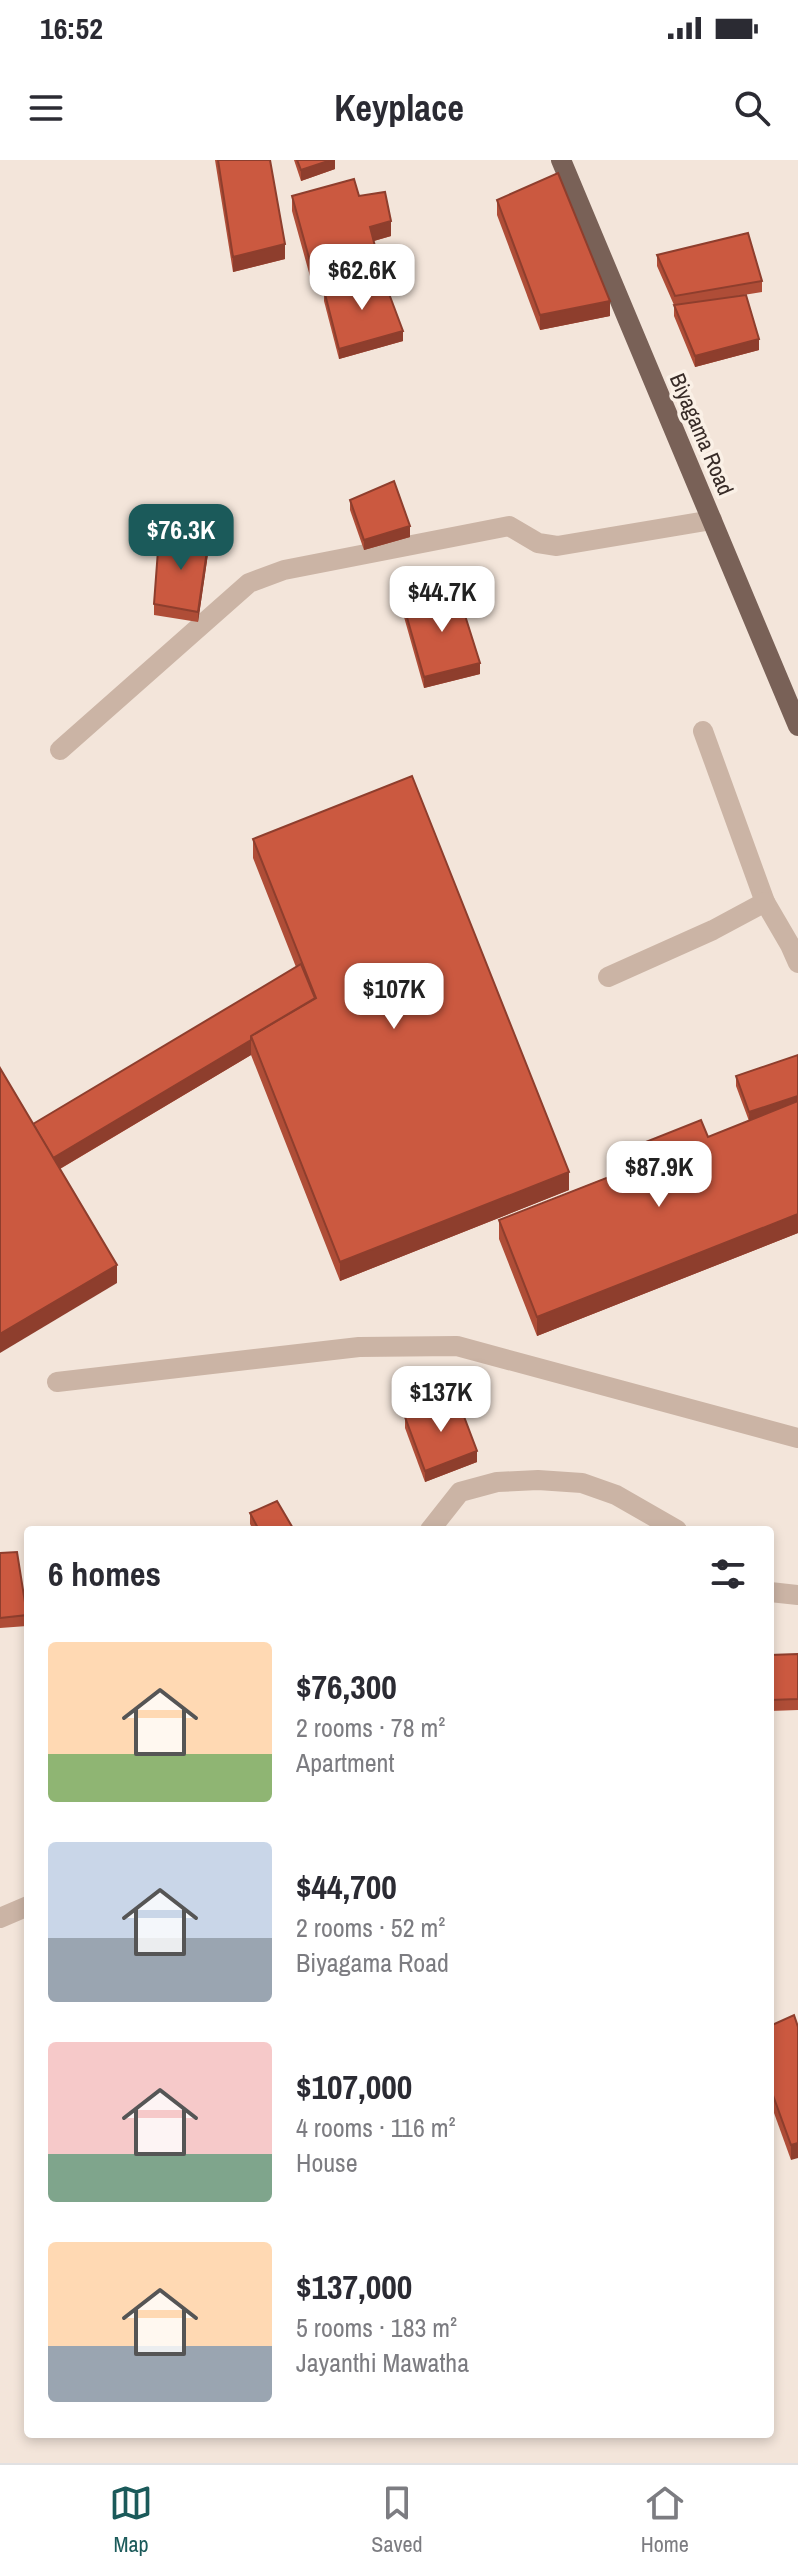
<!DOCTYPE html>
<html lang="en">
<head>
<meta charset="utf-8">
<style>
  :root { --surface:#fff; --page:#f7f7f7; --text:#2b2b33; --muted:#7c7c81; --line:#e1e1e2; --accent:#1b5a5a }
  body { margin:0; font-family:"Archivo Narrow",sans-serif; background:var(--page); color:var(--text); height:100vh; display:flex; flex-direction:column; font-size:30px; white-space:nowrap }
  * { box-sizing:border-box; margin:0 }
  p { font-size:26px; color:var(--muted) }
  .icon { flex:none; width:44px; height:44px; fill:none; stroke:currentColor; stroke-width:2; stroke-linecap:round; stroke-linejoin:round }
  .map { position:relative; flex:1; overflow:hidden }
  .sheet { position:absolute; left:24px; top:1366px; width:750px; height:912px; display:flex; flex-direction:column; background:var(--surface); border-radius:8px; box-shadow:0 4px 12px #0003 }
  .sheet>* { flex:none }
  .price { position:absolute; translate:-50% -68px; padding:0 18px; border-radius:16px; background:#fff; color:#222; font-size:26px; line-height:52px; filter:drop-shadow(0 2px 4px #0008) }
  .price::after { content:''; position:absolute; left:50%; top:48px; width:24px; height:18px; margin-left:-12px; background:inherit; clip-path:polygon(0 0,100% 0,50% 100%) }
  .price.active { background:var(--accent); color:#fff }
  ul { padding:0; list-style:none }
  li { display:flex; align-items:center; gap:24px; height:200px; padding:0 24px }
  li span { display:grid; place-items:center; flex:none; width:224px; height:160px; border-radius:8px; color:#555 }
  li>.icon { margin-inline-start:auto }
  span .icon { width:96px; height:96px; fill:#fffc; stroke-width:1 }
  li b { font-size:34px }
  h2 { display:flex; justify-content:space-between; align-items:center; height:96px; padding:0 24px; font-size:34px }
  .status { display:flex; justify-content:space-between; align-items:center; height:56px; padding:0 40px; background:var(--surface); direction:ltr }
  .status svg { height:22px; fill:currentColor }
  header { display:flex; justify-content:space-between; align-items:center; height:104px; padding:0 24px; background:var(--surface); font-size:36px; font-weight:700 }
  .menu { display:flex; justify-content:space-around; align-items:center; height:112px; border-top:2px solid var(--line); background:var(--surface); font-size:22px; color:var(--muted) }
  .menu a { display:grid; justify-items:center; gap:4px }
  .menu .active { color:var(--accent) }
  .map>svg:first-child { display:block }
  .lines { fill:none; stroke-linecap:round; stroke-linejoin:round }
  .minor { stroke:#cbb4a5; stroke-width:20 }
  .major { stroke:#796157; stroke-width:20 }
  .wall { fill:#af4d37 }
  .shaded-wall { fill:#8e3e2d }
  .building { fill:#cb5940; stroke:#8e3e2d; stroke-width:2 }
  .labels { text-anchor:middle; dominant-baseline:central; stroke-width:7; stroke-linejoin:round; paint-order:stroke }
  .street-label { font-size:22px; fill:#372b27; stroke:#faf0e6 }
</style>
</head>
<body>
<div class="status"><b>16:52</b><svg viewBox="0 0 49 12"><path d="M0 12V9h3v3zM5 12V6h3v6zM10 12V3h3v9zM15 12V0h3v12zM26 1h20v11H26zM47 4h2v5h-2z"/></svg></div>
<header><svg class="icon" aria-label="menu" viewBox="0 0 24 24"><path d="M4 6h16M4 12h16M4 18h16"/></svg>Keyplace<svg class="icon" aria-label="search" viewBox="0 0 24 24"><circle cx="10" cy="10" r="6"/><path d="M15 15l6 6"/></svg></header>
<div class="map">
<svg width="798" height="2303" viewBox="0 0 798 2303">
  <rect width="100%" height="100%" fill="#f3e5da"/>
  <g class="lines">
    <g class="minor">
      <path d="M703 571 765 742"/>
      <path d="M60 590 249 423 284 410 509 366 538 383 557 386 712 360"/>
      <path d="M608 817 713 770 765 742 790 785 798 803"/>
      <path d="M57 1222 359 1187 457 1186 798 1278"/>
      <path d="M430 1370 460 1332 497 1322 538 1320 582 1323 616 1335 677 1370"/>
      <path d="M770 1432 798 1435"/>
      <path d="M0 1758 28 1746"/>
    </g>
    <path class="major" d="M561 0 798 566"/>
  </g>
  <g class="wall">
    <path d="M215 0H270L285 99 233 112Z"/>
    <path d="M294 0H335V9L301 21Z"/>
    <path d="M292 36H359L391 76 374 81 376 105 311 120 292 51Z"/>
    <path d="M497 40 610 156 540 170 497 55Z"/>
    <path d="M657 95 762 121V132L719 139 759 190 695 207 674 156V145L657 106Z"/>
    <path d="M324 130 403 181 339 199 324 141Z"/>
    <path d="M350 340 410 377 364 390 350 350Z"/>
    <path d="M209 387 198 462 154 455V444Z"/>
    <path d="M404 447 480 514 424 528 404 457Z"/>
    <path d="M253 679 569 1030 340 1121 251 895 60 1009 117 1123 33 964 296 807 253 698Z"/>
    <path d="M798 895V1073L537 1176 499 1079V1060L638 1005V985L708 977 749 961 736 926V916Z"/>
    <path d="M405 1257 477 1302 425 1322 405 1268Z"/>
    <path d="M250 1353 294 1370H253L250 1364Z"/>
    <path d="M0 1393 27 1455V1466L0 1468Z"/>
    <path d="M798 1494V1550L770 1551V1495Z"/>
    <path d="M794 1855 791 2000 770 1942V1866Z"/>
  </g>
  <g class="shaded-wall">
    <path d="M331 0H335V9L301 21V10Z"/>
    <path d="M391 61V76L370 82V67Z"/>
    <path d="M285 84V99L233 112V97Z"/>
    <path d="M376 90V105L311 120V105Z"/>
    <path d="M610 141V156L540 170V155Z"/>
    <path d="M403 171V181L339 199V189Z"/>
    <path d="M759 179V190L695 207V196Z"/>
    <path d="M410 366V377L364 390V380Z"/>
    <path d="M209 377V387L198 462V452Z"/>
    <path d="M480 503V514L424 528V517Z"/>
    <path d="M251 880V895L51 1014V999Z"/>
    <path d="M798 936V946L749 963V952Z"/>
    <path d="M569 1012V1030L340 1121V1102Z"/>
    <path d="M798 1054V1073L537 1176V1157Z"/>
    <path d="M117 1105V1123L0 1193V1174Z"/>
    <path d="M477 1291V1302L425 1322V1311Z"/>
    <path d="M798 1983V1998L791 2000V1985Z"/>
  </g>
  <g class="building">
    <path d="M218 0H270L285 84 233 97Z"/>
    <path d="M297 0H331L301 10Z"/>
    <path d="M558 13 610 141 540 155 497 40Z"/>
    <path d="M354 19 359 36 385 32 391 61 370 67 376 90 311 105 292 36Z"/>
    <path d="M748 73 762 121 675 136 657 95Z"/>
    <path d="M382 115 403 171 339 189 324 130Z"/>
    <path d="M746 135 759 179 695 196 674 145Z"/>
    <path d="M394 321 410 366 364 380 350 340Z"/>
    <path d="M159 377H209L198 452 154 444Z"/>
    <path d="M457 430 480 503 424 517 404 447Z"/>
    <path d="M412 616 569 1012 340 1102 251 876 316 838 253 679Z"/>
    <path d="M301 804 315 838 251 876V880L53 998 33 964Z"/>
    <path d="M798 895V936L749 952 736 916Z"/>
    <path d="M0 908 117 1105 0 1174Z"/>
    <path d="M798 941V1054L537 1157 499 1060 645 1003 638 985 701 960 708 977Z"/>
    <path d="M457 1238 477 1291 425 1311 405 1257Z"/>
    <path d="M277 1341 294 1370H259L250 1353Z"/>
    <path d="M17 1392 27 1455 0 1458V1393Z"/>
    <path d="M798 1494V1539L770 1540V1495Z"/>
    <path d="M794 1855 798 1867V1983L791 1985 770 1927V1866Z"/>
  </g>
  <g class="labels">
    <g class="street-label">
      <text transform="translate(702 274) rotate(67)">Biyagama Road</text>
    </g>
  </g>
</svg>
<b class="price" style="left:362px;top:152px">$62.6K</b>
<b class="price active" style="left:181px;top:412px">$76.3K</b>
<b class="price" style="left:442px;top:474px">$44.7K</b>
<b class="price" style="left:394px;top:871px">$107K</b>
<b class="price" style="left:659px;top:1049px">$87.9K</b>
<b class="price" style="left:441px;top:1274px">$137K</b>
<section class="sheet">
<h2>6 homes<svg class="icon" aria-label="filters" viewBox="0 0 24 24"><path d="M4 7h16M4 17h16"/><circle cx="9" cy="7" r="2"/><circle cx="15" cy="17" r="2"/></svg></h2>
<ul>
<li><span style="background:linear-gradient(#ffd9b3 70%,#8fb573 0)"><svg class="icon" aria-label="home" viewBox="0 0 24 24"><path d="M3 11l9-7 9 7M6 9v11h12V9"/></svg></span><div><b>$76,300</b><p>2 rooms · 78 m²</p><p>Apartment</p></div></li>
<li><span style="background:linear-gradient(#c9d6e8 60%,#9aa5b1 0)"><svg class="icon" aria-label="home" viewBox="0 0 24 24"><path d="M3 11l9-7 9 7M6 9v11h12V9"/></svg></span><div><b>$44,700</b><p>2 rooms · 52 m²</p><p>Biyagama Road</p></div></li>
<li><span style="background:linear-gradient(#f6c9c9 70%,#7fa58c 0)"><svg class="icon" aria-label="home" viewBox="0 0 24 24"><path d="M3 11l9-7 9 7M6 9v11h12V9"/></svg></span><div><b>$107,000</b><p>4 rooms · 116 m²</p><p>House</p></div></li>
<li><span style="background:linear-gradient(#ffd9b3 65%,#9aa5b1 0)"><svg class="icon" aria-label="home" viewBox="0 0 24 24"><path d="M3 11l9-7 9 7M6 9v11h12V9"/></svg></span><div><b>$137,000</b><p>5 rooms · 183 m²</p><p>Jayanthi Mawatha</p></div></li>
</ul>
</section>
</div>
<nav class="menu">
<a class="active"><svg class="icon" aria-label="map" viewBox="0 0 24 24"><path d="M3 6l6-2 6 2 6-2v14l-6 2-6-2-6 2zM9 4v14M15 6v14"/></svg>Map</a>
<a><svg class="icon" aria-label="saved" viewBox="0 0 24 24"><path d="M7 4h10v16l-5-4-5 4z"/></svg>Saved</a>
<a><svg class="icon" aria-label="home" viewBox="0 0 24 24"><path d="M3 11l9-7 9 7M6 9v11h12V9"/></svg>Home</a>
</nav>
</body>
</html>
